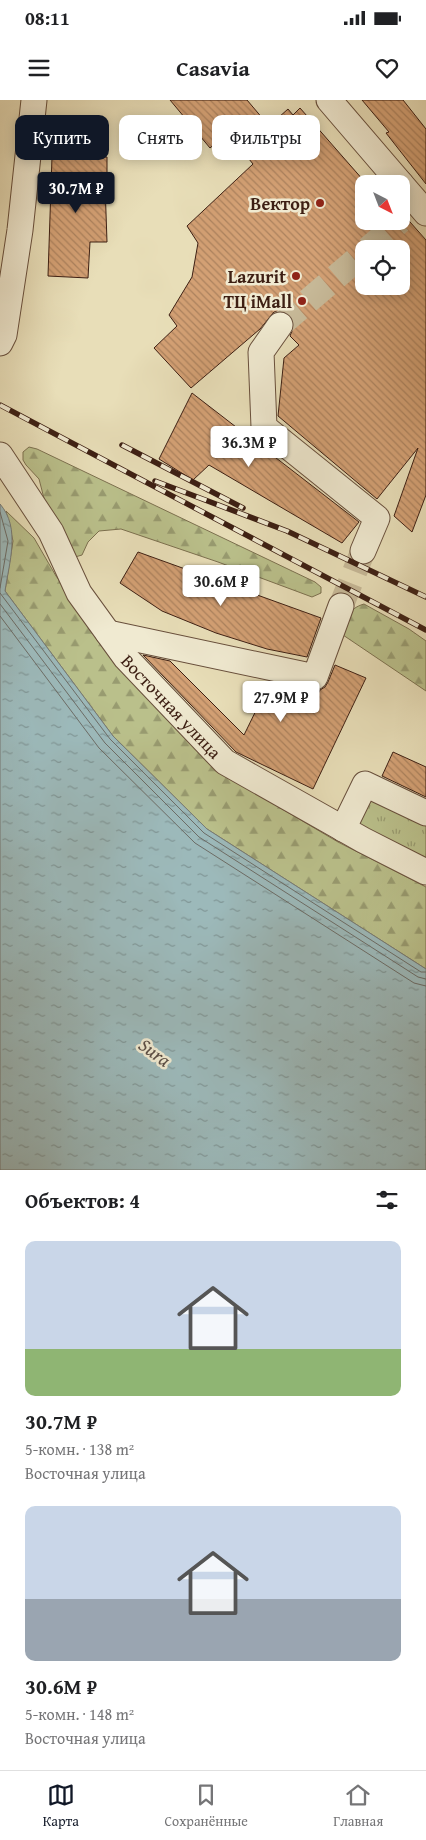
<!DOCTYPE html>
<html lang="ru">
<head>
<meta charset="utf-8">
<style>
  :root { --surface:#fff; --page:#f6f6f6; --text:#202124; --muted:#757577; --line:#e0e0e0; --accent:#111827 }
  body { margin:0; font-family:"Gentium Book Plus",serif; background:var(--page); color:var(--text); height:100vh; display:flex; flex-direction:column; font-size:19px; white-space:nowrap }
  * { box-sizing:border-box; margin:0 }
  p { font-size:16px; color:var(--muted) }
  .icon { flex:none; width:28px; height:28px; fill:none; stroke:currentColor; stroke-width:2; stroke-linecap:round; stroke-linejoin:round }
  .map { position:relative; height:1070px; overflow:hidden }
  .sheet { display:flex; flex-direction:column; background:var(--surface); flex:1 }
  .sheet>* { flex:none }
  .guide { position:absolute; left:15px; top:15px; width:396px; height:45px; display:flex; gap:10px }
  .needle { width:32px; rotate:138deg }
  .fabs { position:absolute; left:355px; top:75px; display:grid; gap:10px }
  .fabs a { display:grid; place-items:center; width:55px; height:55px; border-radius:10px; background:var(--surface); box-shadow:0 2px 12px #0003; font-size:25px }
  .price { position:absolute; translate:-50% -42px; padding:0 11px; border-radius:5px; background:#fff; color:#222; font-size:16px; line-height:32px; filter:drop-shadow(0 1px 2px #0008) }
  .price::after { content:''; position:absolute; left:50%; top:30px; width:15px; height:11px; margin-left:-8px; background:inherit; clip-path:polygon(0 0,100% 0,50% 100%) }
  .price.active { background:var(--accent); color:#fff }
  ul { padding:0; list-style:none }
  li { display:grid; align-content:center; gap:10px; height:265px; padding:0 25px }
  li span { display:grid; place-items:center; height:155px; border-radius:10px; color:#555 }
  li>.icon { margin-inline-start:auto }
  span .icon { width:90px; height:90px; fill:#fffc; stroke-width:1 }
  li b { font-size:21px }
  h2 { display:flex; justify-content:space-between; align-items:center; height:60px; padding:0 25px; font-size:21px }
  .pill { padding:0 18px; border-radius:10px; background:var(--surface); box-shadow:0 2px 12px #0003; font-size:18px; line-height:45px }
  .pill.active { background:var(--accent); color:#fff }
  .status { display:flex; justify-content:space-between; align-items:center; height:35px; padding:0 25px; background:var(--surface); direction:ltr }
  .status svg { height:14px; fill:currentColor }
  header { display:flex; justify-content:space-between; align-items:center; height:65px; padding:0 25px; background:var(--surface); font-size:22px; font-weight:700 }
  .tabs { display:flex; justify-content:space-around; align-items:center; height:70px; border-top:1px solid var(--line); background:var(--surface); font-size:14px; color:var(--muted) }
  .tabs a { display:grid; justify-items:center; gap:2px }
  .tabs .active { color:var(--accent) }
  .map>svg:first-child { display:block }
  .grass { fill:url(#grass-tufts); stroke:#7c704f }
  .forest { fill:url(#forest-firs); stroke:#7c704f }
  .water { fill:url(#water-ripples); stroke:#767b77 }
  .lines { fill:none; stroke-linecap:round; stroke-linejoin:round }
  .shore { stroke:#6c6c66; stroke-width:1 }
  .building { fill:url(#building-back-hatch); stroke:#3d1f13; fill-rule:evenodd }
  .minor-tunnel { stroke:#c6b897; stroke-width:25; stroke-dasharray:25 12; stroke-linecap:butt }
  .minor-casing { stroke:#684f3c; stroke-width:27 }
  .minor { stroke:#f0ead1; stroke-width:25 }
  .rail-casing { stroke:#3d1f13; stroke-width:5.5 }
  .rail { stroke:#f0ead1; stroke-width:4; stroke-dasharray:11; stroke-linecap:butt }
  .poi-dot { fill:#8f2418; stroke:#f0ead1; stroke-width:2 }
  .labels { text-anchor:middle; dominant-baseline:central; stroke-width:5; stroke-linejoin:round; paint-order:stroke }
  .poi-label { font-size:18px; font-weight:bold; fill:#3d1f13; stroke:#f0ead1; text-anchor:end }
  .street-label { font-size:18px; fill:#3d1f13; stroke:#f0ead1 }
  .water-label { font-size:19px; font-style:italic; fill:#5a4d45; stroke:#f0ead1 }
</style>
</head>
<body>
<div class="status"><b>08:11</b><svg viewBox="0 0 49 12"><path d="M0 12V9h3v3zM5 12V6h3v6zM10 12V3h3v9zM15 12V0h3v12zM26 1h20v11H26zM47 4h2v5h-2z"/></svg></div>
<header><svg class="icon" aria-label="menu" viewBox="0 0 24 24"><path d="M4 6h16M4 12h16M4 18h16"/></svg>Casavia<svg class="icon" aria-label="heart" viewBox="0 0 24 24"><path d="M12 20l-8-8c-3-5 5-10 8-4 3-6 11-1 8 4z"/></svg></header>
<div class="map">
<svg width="426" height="1070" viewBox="0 0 426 1070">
  <defs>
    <pattern id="grass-tufts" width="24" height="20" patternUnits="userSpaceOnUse" patternTransform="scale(1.25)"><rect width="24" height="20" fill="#bac08b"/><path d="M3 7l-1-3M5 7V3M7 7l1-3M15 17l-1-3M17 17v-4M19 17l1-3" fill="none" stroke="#989b70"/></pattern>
    <pattern id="forest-firs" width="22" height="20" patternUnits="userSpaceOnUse" patternTransform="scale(1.25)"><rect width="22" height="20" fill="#bac08b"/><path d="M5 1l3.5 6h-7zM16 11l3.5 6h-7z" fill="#989b70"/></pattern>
    <pattern id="water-ripples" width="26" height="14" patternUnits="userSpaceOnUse" patternTransform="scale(1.25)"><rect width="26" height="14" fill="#9cb9ba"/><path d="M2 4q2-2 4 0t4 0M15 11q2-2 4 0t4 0" fill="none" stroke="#809696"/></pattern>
    <pattern id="building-back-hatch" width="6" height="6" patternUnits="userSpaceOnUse" patternTransform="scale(1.25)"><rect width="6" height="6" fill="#d3a074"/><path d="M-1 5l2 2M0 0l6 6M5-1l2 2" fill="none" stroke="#ac825e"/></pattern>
  </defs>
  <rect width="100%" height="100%" fill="#e8deb8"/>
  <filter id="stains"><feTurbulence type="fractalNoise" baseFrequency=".004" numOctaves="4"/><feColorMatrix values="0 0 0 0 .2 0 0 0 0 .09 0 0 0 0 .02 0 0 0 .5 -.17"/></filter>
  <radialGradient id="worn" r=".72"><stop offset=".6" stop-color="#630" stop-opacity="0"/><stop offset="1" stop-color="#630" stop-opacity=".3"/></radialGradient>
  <path class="grass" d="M371 696 426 723V764L355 730Z"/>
  <g class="forest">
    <path d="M29 347 37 349 315 482 321 487V493L312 497 218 462 121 429 99 431 88 442 82 455 75 457 46 406 39 379 26 365 23 360V352Z"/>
    <path d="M6 411 34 438 56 476 91 525 228 677 338 742 426 787V869L207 729 113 636 5 491 13 441Z"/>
    <path d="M364 504 409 529 426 541V591L343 535C347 519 347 509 364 504Z"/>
  </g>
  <path class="water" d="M0 404C21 428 9 463 5 491L113 636 207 729 426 869V1070H0Z"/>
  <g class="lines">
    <g class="shore">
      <path d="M0 412 8 441 0 488"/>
      <path d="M0 493 110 639 204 733 421 872H426"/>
      <path d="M0 504 105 643 199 737 418 877 426 879"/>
      <path d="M0 516 99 648 195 743 414 883 426 886"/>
    </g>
  </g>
  <g class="building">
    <path d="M170 0H247L269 26 288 9 293 15 300 8 364 81V121H401L402 113 426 140V395L412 432 394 416 418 348 377 399 278 316 284 258 299 245 290 236 294 226 293 219 289 214 281 211 274 212 260 229 191 288 154 248 177 226 169 215 192 177 198 143 187 126 253 64 228 33 210 48ZM364 149H401V186H364Z"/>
    <path d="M362 0H403L426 29V84L386 33 389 32Z"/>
    <path d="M52 57H107V84H105L107 142H90L88 178 48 176Z"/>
    <path d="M192 293 359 422 342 443 209 365 193 380 159 359Z"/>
    <path d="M138 452 321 518 307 557 267 549 216 533 162 511 120 483Z"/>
    <path d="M143 555 170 561 244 635 268 586 311 608 320 590 325 587 328 582 335 565 366 578 313 689 236 652Z"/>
    <path d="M393 652 426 667V697L382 676Z"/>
  </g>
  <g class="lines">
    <g class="minor-tunnel">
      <path d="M368 149 400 121"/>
      <path d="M280 225 364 153"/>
      <path d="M341 506 363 451"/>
    </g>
    <g class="minor-casing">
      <g id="minor">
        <path d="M329 0 401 84"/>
        <path d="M401 84 426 113"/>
        <path d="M280 225 261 252 264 327 377 418 363 451"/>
        <path d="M0 243 4 235 20 130 34 0"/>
        <path id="s1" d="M0 355 51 432 79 493 126 558 225 662 363 740 426 772"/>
        <path d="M108 533 315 577 341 506"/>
        <path d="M343 729 365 684 426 713"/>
      </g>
    </g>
    <use href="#minor" class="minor"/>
    <g class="rail-casing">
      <g id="rail">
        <path d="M0 305 426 530"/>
        <path d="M122 345 243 408"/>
        <path d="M155 381 287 431 426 497"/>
      </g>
    </g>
    <use href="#rail" class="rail"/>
  </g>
  <g class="poi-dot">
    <circle cx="320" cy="103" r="5"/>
    <circle cx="296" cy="176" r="5"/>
    <circle cx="302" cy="201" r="5"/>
  </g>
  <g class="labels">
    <g class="poi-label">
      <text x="310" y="103">Вектор</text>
      <text x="286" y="176">Lazurit</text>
      <text x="292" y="201">ТЦ iMall</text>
    </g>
    <g class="street-label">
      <text stroke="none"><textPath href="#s1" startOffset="306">Восточная улица</textPath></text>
    </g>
    <g class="water-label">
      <text transform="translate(155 952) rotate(36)">Sura</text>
    </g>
  </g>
  <rect width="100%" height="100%" filter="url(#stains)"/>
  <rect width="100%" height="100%" fill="url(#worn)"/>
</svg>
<div class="fabs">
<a><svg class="needle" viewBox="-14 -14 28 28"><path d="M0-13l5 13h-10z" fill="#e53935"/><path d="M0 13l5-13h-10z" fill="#757577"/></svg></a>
<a><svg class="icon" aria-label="locate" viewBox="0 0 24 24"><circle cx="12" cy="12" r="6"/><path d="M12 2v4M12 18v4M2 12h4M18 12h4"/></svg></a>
</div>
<b class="price active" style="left:76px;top:114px">30.7M ₽</b>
<b class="price" style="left:249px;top:368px">36.3M ₽</b>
<b class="price" style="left:221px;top:507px">30.6M ₽</b>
<b class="price" style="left:281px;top:623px">27.9M ₽</b>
<div class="guide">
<a class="pill active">Купить</a>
<a class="pill">Снять</a>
<a class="pill">Фильтры</a>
</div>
</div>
<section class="sheet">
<h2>Объектов: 4<svg class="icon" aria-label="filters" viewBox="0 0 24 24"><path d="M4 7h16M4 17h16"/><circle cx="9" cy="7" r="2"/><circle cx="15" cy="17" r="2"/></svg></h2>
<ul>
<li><span style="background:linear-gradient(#c9d6e8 70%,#8fb573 0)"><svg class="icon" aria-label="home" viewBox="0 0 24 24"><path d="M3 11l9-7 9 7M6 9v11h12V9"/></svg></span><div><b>30.7M ₽</b><p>5-комн. · 138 m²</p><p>Восточная улица</p></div></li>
<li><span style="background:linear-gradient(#c9d6e8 60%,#9aa5b1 0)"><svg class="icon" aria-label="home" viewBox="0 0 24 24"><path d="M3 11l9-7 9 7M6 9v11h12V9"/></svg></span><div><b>30.6M ₽</b><p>5-комн. · 148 m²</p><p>Восточная улица</p></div></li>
</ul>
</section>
<nav class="tabs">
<a class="active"><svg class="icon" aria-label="map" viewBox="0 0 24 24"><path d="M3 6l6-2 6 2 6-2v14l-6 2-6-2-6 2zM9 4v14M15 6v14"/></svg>Карта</a>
<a><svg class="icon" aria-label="saved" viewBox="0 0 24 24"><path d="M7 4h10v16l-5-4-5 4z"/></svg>Сохранённые</a>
<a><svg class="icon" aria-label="home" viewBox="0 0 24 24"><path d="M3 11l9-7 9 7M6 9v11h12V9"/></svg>Главная</a>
</nav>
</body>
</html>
